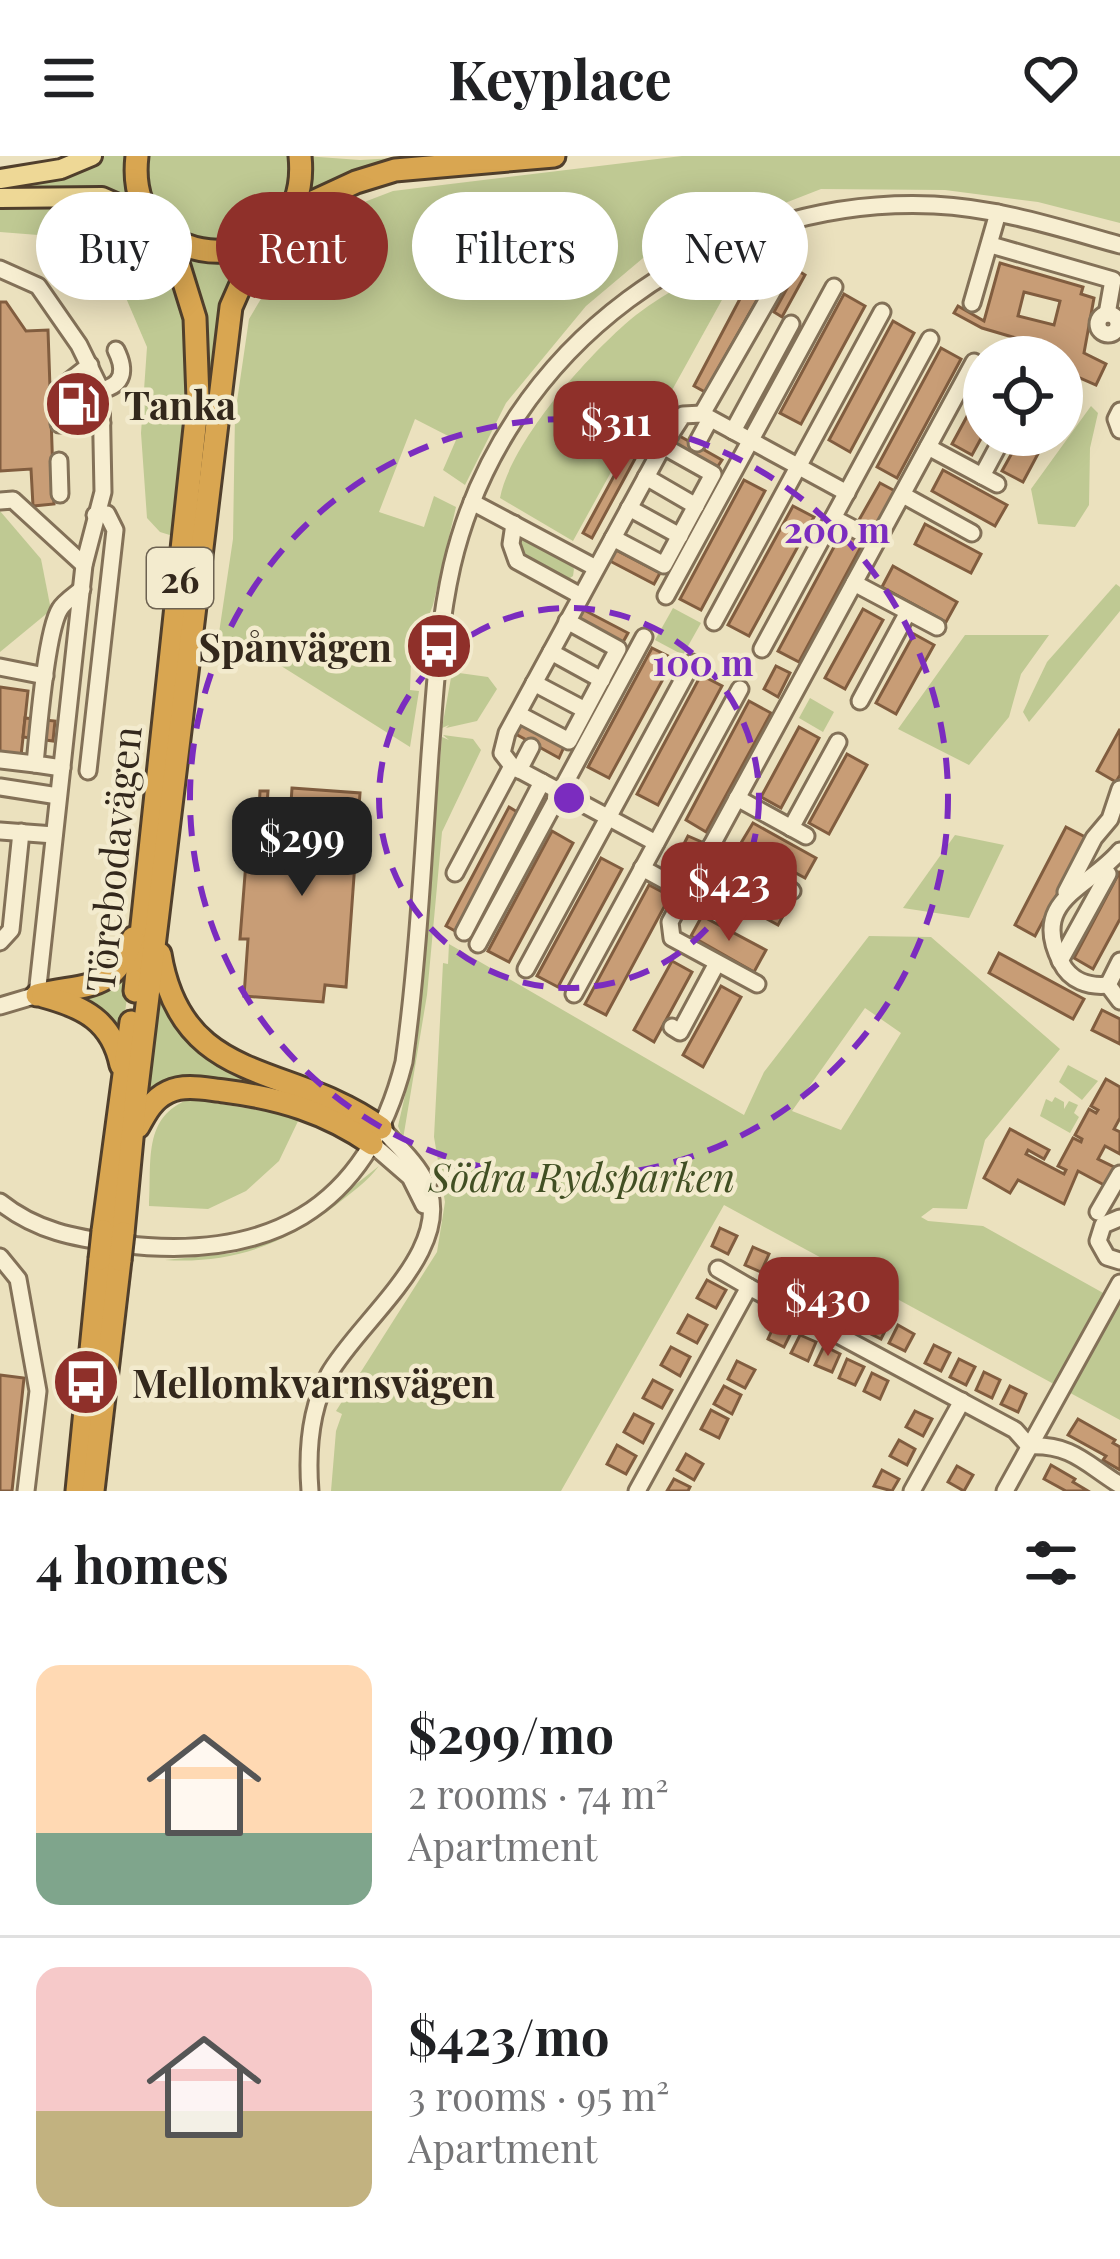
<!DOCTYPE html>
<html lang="en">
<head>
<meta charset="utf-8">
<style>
  :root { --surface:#fff; --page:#f6f6f6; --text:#202124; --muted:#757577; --line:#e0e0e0; --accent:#8f302a }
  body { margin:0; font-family:"Playfair Display",serif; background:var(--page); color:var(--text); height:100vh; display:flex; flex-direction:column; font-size:45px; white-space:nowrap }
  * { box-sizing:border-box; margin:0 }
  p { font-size:39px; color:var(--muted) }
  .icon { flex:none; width:66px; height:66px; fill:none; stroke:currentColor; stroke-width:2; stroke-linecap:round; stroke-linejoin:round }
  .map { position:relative; height:1335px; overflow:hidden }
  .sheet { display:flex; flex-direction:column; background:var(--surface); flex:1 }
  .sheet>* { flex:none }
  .banner { position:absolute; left:36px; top:36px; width:1050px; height:108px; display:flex; gap:24px }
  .controls { position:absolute; left:963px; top:180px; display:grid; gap:24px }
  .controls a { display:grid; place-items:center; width:120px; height:120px; border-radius:50%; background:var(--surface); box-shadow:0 6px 30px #0003; font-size:60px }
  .price { position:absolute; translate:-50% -102px; padding:0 27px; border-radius:24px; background:var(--accent); color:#fff; font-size:39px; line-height:78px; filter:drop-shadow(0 3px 6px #0008) }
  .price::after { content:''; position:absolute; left:50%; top:72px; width:36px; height:27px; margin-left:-18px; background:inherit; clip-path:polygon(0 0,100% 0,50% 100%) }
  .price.on { background:#222; color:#fff }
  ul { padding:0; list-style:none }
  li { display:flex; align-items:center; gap:36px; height:300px; padding:0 36px }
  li+li { border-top:3px solid var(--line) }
  li span { display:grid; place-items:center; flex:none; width:336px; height:240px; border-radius:24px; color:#555 }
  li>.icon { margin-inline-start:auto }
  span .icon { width:144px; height:144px; fill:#fffc; stroke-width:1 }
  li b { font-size:51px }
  h2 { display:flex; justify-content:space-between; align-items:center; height:144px; padding:0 36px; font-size:51px }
  .tag { padding:0 42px; border-radius:54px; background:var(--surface); box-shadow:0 6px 30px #0003; font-size:42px; line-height:108px }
  .tag.on { background:var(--accent); color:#fff }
  header { display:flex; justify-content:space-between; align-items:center; height:156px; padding:0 36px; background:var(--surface); font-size:54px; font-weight:700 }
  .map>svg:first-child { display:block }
  .green { fill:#bfc993; fill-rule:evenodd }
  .building { fill:#c89d76; stroke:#815d3f; stroke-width:3; fill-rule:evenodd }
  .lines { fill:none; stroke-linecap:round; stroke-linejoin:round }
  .minor-casing { stroke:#837158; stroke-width:21 }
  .major-casing { stroke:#503f2c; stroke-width:24 }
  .highway-casing { stroke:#503f2c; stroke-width:27 }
  .minor { stroke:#f7eed1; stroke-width:15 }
  .major { stroke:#eed896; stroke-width:18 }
  .highway { stroke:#d9a651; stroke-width:21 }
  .highway-bridge-casing { stroke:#503f2c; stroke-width:27; stroke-linecap:butt }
  .highway-bridge { stroke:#d9a651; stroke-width:21 }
  .ring { fill:none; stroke:#7b2cbf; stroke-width:6; stroke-dasharray:21 15 }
  .labels { text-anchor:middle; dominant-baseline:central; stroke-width:9; stroke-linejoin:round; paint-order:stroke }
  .shield { fill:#f3ebce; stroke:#6d6251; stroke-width:3 }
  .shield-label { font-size:36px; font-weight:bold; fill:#33281c }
  .poi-label { font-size:39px; font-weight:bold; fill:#33281c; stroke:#f3ebce; text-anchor:start }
  .street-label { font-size:39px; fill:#33281c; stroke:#f3ebce }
  .park-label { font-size:39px; font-style:italic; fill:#414f23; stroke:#f3ebce }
  .centre { fill:#7b2cbf; stroke:#f3ebce; stroke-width:6 }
  .ring-label { font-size:36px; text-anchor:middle; font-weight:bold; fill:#7b2cbf; stroke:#f3ebce; stroke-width:9; stroke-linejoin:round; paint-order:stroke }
</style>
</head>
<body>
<header><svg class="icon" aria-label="menu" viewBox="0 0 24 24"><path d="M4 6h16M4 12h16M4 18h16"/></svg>Keyplace<svg class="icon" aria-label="heart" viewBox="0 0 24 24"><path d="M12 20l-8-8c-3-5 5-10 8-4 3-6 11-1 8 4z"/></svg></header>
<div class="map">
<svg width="1120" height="1335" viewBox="0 0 1120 1335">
  <rect width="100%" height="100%" fill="#ebe1be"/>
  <g class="green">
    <path d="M105 0H133V43L93 31 0 34V29L84 11Z"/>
    <path d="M145 0H293L283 55 245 86 196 87 157 57 144 22Z"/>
    <path d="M305 0 360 4 430 0V4L305 46Z"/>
    <path d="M682 0H1120V67L1038 46 945 34 821 33 713 75 655 92 586 150 506 247 465 329 443 314 456 284 415 263 379 356 424 371 434 340 456 351 433 449 411 506 410 534 419 535 410 591 278 508 216 497 233 383 235 259 249 163 286 101 333 58 393 35Z"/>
    <path d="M102 49C117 56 131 61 143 72 215 141 184 291 173 380L160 376 147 362 141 277 147 191 126 142 83 92 51 80 0 76V50Z"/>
    <path d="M749 95 655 265 637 269 573 385 500 342C511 285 591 195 636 159 670 133 711 114 749 95Z"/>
    <path d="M242 99 245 102 227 136 214 222H209C209 178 204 140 184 100Z"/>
    <path d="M1091 250 1098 257 1090 292 1089 349 1075 371 1038 368 1031 333Z"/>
    <path d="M0 355 41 403 51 454 0 496Z"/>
    <path d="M517 378 569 406 574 413 573 420 567 424 521 401Z"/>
    <path d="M1116 428 1120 431V455L1029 566 1023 556 1047 506Z"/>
    <path d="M673 452 701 467 683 499 655 484Z"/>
    <path d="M965 479H1049L1021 518 1009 561 969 609 898 573Z"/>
    <path d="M452 516 488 521 497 533 477 565 446 572 449 569 442 572Z"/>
    <path d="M810 542 834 556 823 576 799 562Z"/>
    <path d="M443 579 473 583 481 594 442 676 427 839 403 983 398 970 417 887 442 581 449 584Z"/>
    <path d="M955 679 1004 689 969 762 903 752Z"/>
    <path d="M869 780 931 781 1060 893 985 984 967 1053 933 1052 921 1061 928 1065 983 1070 1114 1143 1120 1140V1264L724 1049 561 1335H331L336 1275 342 1258 336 1255 437 1096 445 1046 434 981 443 807 448 808 449 788 744 959 764 916ZM865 852 901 877 841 974 792 955Z"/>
    <path d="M131 811 123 872 117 873 65 837Z"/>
    <path d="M157 833 179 869 297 938 189 925 146 945Z"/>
    <path d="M1068 909 1098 925 1082 944 1059 926Z"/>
    <path d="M1055 941 1064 946V953L1069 945 1078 949 1074 957 1079 961 1070 977 1040 960 1046 943 1052 946Z"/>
    <path d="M190 943 300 961 279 1005 246 1035 208 1053 149 1050C152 1006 142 960 190 943Z"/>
    <path d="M379 1010C367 1026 351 1037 336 1049 284 1089 231 1108 165 1104L234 1097 272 1084 311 1064Z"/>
  </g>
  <g class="building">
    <path d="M769 100 779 105 705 236 694 230 742 139 746 141Z"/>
    <path d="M1000 107 1083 131 1081 138 1094 142 1084 197 1106 208 1096 229 1062 214V201H1048L1050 192 982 172 954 157 958 150 984 165ZM1024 136 1060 145 1054 169 1018 160Z"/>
    <path d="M797 114 805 119 782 161 774 156Z"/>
    <path d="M844 138 865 150 801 268 780 257Z"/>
    <path d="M0 146H6L26 175 48 174 54 348 33 350 31 313 0 315Z"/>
    <path d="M893 165 914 177 850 296 829 284Z"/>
    <path d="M941 192 961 203 897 322 877 311Z"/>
    <path d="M984 229V277L972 299 952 288Z"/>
    <rect x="64" y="238" width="29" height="22"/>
    <path d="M640 272 649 277 592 382 583 377Z"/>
    <path d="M676 278 722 304 716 313 670 287Z"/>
    <path d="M1022 279H1048L1023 326 1002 315Z"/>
    <path d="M943 314 1007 349 995 370 932 335Z"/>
    <path d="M744 324 765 335 701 454 680 443Z"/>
    <path d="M880 327 895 335 874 373 859 364Z"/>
    <path d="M793 350 814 361 749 480 728 469Z"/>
    <path d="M925 368 981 398 971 417 915 388Z"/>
    <path d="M842 376 863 387 799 506 778 495Z"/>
    <path d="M614 393 660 417 654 428 608 404Z"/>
    <path d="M893 410 957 446 946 466 882 431Z"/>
    <path d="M582 453 628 477 622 488 577 463Z"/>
    <path d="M863 453 883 464 845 533 825 522Z"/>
    <path d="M914 478 934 489 896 558 876 547Z"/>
    <path d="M652 492 674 503 609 622 588 611Z"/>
    <path d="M776 510 790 517 778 541 764 533Z"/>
    <path d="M701 519 722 530 658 649 637 638Z"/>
    <path d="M0 531 28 535 21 600 0 598Z"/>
    <path d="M749 545 771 557 706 676 686 664Z"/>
    <path d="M25 562 55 565 53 585 23 581Z"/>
    <path d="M519 566 564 591 559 602 512 576Z"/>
    <path d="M799 571 819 582 781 652 761 641Z"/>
    <path d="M1120 573V619L1116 626 1097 615Z"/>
    <path d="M847 598 867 609 829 678 809 667Z"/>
    <path d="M292 632 360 637 346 831 325 829 323 846 244 840 248 783H240L246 706H255L258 675 289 677Z"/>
    <path d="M260 635H268L265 675H258Z"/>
    <path d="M509 651 519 657 455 775 446 770Z"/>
    <path d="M753 667 816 702 805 722 741 687Z"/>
    <path d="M1066 671 1087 682 1035 780 1015 769Z"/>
    <path d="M552 675 573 687 509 806 488 795Z"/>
    <path d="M688 680 704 687 685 723 670 715Z"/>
    <path d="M601 702 622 713 558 831 537 820Z"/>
    <path d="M1120 715V763L1093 813 1074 802Z"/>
    <path d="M735 719 789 749 778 769 723 739Z"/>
    <path d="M649 729 670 740 606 859 585 848Z"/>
    <path d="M702 760 766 794 754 816 691 780Z"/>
    <path d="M999 797 1084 843 1073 863 989 817Z"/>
    <path d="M672 805 692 816 654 886 634 874Z"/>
    <path d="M721 830 741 841 703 911 683 899Z"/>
    <path d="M1102 854 1120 863V888L1092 874Z"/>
    <path d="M1106 923 1120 931V962L1114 973 1120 976V998L1105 990 1098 1003 1116 1012 1106 1030 1078 1015 1064 1048 1018 1024 1010 1037 984 1022 1010 973 1049 994 1044 1003 1028 994 1026 998 1064 1018 1066 1014 1058 1010 1073 982 1081 986 1082 983 1075 979 1089 953 1096 957 1098 954 1091 950Z"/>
    <path d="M720 1072 737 1080 728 1098 712 1090Z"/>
    <path d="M753 1091 769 1098 761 1116 745 1109Z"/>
    <path d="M777 1104 793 1112 785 1130 769 1123Z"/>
    <path d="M803 1117 818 1125 809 1143 793 1135Z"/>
    <path d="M707 1124 726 1134 716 1152 697 1142Z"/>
    <path d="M826 1131 842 1139 833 1157 817 1149Z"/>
    <path d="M850 1143 866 1151 857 1169 841 1161Z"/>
    <path d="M874 1157 890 1165 881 1183 865 1175Z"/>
    <path d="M688 1159 707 1169 697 1187 678 1177Z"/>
    <path d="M776 1165 793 1173 784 1191 768 1183Z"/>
    <path d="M898 1169 914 1178 905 1195 889 1187Z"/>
    <path d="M800 1179 816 1186 808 1205 791 1197Z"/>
    <path d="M934 1189 950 1197 941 1215 925 1207Z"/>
    <path d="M824 1190 840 1198 832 1216 815 1209Z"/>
    <path d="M671 1191 690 1201 680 1220 661 1209Z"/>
    <path d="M847 1203 864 1211 855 1229 839 1222Z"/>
    <path d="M959 1203 975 1211 966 1229 950 1221Z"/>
    <path d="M737 1205 755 1214 745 1232 728 1223Z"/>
    <path d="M984 1216 1000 1224 992 1242 976 1234Z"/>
    <path d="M872 1217 888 1225 880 1243 864 1235Z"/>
    <path d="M0 1219 24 1222 12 1335H0Z"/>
    <path d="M653 1224 672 1234 662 1252 643 1242Z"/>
    <path d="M724 1230 741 1239 732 1258 714 1248Z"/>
    <path d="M1010 1230 1026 1238 1018 1256 1001 1248Z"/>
    <path d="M711 1254 728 1263 719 1282 701 1273Z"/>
    <path d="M915 1255 932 1263 923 1280 906 1271Z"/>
    <path d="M634 1258 653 1268 643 1287 624 1276Z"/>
    <path d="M1078 1263 1115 1284 1113 1287 1120 1291V1314L1103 1304 1106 1300 1068 1279Z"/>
    <path d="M899 1284 915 1293 907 1309 890 1300Z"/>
    <path d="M617 1289 636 1300 626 1318 607 1308Z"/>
    <path d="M686 1298 703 1308 694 1324 677 1314Z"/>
    <path d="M1051 1309 1075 1323 1073 1326 1088 1335H1066L1044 1323Z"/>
    <path d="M957 1310 973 1319 964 1335 948 1326Z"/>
    <path d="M882 1314 899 1323 892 1335 874 1330Z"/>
    <path d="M674 1323 690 1331 688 1335H667Z"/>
  </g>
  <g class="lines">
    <g class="minor-casing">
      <g id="minor">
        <path d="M991 89 1113 124 1107 158"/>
        <path d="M0 113 38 130 79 189 101 234 103 336 84 409 37 839 0 850"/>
        <path d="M972 147 998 57"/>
        <circle cx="1108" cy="168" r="10"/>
        <path d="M90 209 58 234 59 268 102 267"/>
        <path d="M101 234C124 229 126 214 116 194"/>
        <path d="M1120 255 1116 263 1120 274"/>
        <path d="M702 258 787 110"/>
        <path d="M733 275 791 168"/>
        <path d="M697 287 710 263"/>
        <path d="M928 291 997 328"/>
        <path d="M59 305 60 338"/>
        <path d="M982 320 1004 279"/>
        <path d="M646 321 696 350"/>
        <path d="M903 339 972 377"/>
        <path d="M0 345 13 344 84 409"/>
        <path d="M472 346 596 412"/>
        <path d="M629 352 680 380"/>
        <path d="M833 362 877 385"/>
        <path d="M514 368 511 388 517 405 581 440"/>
        <path d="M613 382 664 409 713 318 663 290"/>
        <path d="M854 427 937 471"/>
        <path d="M666 440 834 131"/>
        <path d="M714 466 882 156"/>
        <path d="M762 493 930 183"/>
        <path d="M551 496 602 524"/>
        <path d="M0 511 45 520"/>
        <path d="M534 527 585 554"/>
        <path d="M860 545 908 456"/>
        <path d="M518 558 569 585 618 493 567 465"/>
        <path d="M0 604 35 608"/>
        <path d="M62 612 35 608C38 578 46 475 60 453 64 446 75 439 82 433"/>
        <path d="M519 614 531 591"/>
        <path d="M88 615 115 374 107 358 95 359"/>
        <path d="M0 631 58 640"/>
        <path d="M737 642 806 680"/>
        <path d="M791 672 838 586"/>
        <path d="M0 675 54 679"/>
        <path d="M656 687 512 610 502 597 507 577 663 290 683 259 702 258 847 337"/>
        <path d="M711 690 792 735"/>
        <path d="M642 712 686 736"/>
        <path d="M455 717 512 610"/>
        <path d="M1066 736 1094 682 1110 663 1120 633"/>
        <path d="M464 776 542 626"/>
        <path d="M0 786 11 774 21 676"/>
        <path d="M478 788 644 481"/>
        <path d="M1060 805 1108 718 1104 713"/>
        <path d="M526 813 692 507"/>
        <path d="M757 828 672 782 670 766 974 206"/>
        <path d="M1108 829C1089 831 1070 825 1061 806 1029 744 1089 732 1120 695"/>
        <path d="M1108 829 1120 805"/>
        <path d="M1108 829 1120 845"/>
        <path d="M574 838 740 533"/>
        <path d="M672 871 680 876 717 807"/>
        <path d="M372 988 410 1021 424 1049"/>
        <path d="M0 1046C36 1075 75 1082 120 1088 266 1106 366 1056 404 906 418 805 423 701 430 599 435 536 438 472 452 410 503 191 710 39 934 49 998 52 1059 72 1120 89"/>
        <path d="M1098 1056 1120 1018"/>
        <path d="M1120 1062 1103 1069 1098 1085 1107 1101 1120 1105"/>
        <path d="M0 1101 18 1123 38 1235 26 1335"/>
        <path d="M718 1113 749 1131"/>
        <path d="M1029 1290C1072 1288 1086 1308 1120 1329"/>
        <path d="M310 1335C307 1296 310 1253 329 1218 360 1163 462 1089 423 1021 412 1002 395 987 381 972"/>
        <path d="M637 1335 749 1131 1015 1274 1029 1290"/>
        <path d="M912 1335 962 1245"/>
        <path d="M1005 1335 1120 1127"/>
      </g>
    </g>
    <g class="major-casing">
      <g id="major">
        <path d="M0 23 61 13 92 0"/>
        <path d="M0 42 102 41 152 63"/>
      </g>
    </g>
    <g class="highway-casing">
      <g id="highway">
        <path d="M137 0C122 126 313 128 300 0"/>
        <path d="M289 57 356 26 395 14 554 0"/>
        <path d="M160 798C182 932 292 906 381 972"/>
        <path d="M135 835 198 243 195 162 170 81"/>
        <path d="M37 839C86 827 113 838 133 782"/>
        <path d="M43 840C84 851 112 865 121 909"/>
        <path d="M138 971C146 956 153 943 168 936 185 928 205 933 224 935 279 942 326 956 372 988"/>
        <path d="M103 1075 131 866"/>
        <path d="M123 1077 136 940 231 151 260 85"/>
        <path d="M77 1335 100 1103"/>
        <path d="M93 1335 120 1104"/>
      </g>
    </g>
    <use href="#minor" class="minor"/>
    <use href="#major" class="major"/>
    <use href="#highway" class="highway"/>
    <g class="highway-bridge-casing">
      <g id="highway-bridge">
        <path d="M100 1103 103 1075"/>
        <path d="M120 1104 123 1077"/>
      </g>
    </g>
    <use href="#highway-bridge" class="highway-bridge"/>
  </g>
  <g class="ring">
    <circle cx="569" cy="642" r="190"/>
    <circle cx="569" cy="642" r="379"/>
  </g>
  <defs>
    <g id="fuel-disc" transform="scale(3.45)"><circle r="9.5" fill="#8f302a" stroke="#f3ebce"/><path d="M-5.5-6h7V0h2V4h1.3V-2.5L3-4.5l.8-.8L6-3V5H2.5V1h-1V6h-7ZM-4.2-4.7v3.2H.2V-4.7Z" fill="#fff"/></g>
    <g id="bus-disc" transform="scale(3.45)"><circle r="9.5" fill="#8f302a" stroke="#f3ebce"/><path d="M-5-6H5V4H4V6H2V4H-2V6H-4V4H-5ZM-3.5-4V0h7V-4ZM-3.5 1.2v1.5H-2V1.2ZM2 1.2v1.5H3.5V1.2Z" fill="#fff"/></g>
  </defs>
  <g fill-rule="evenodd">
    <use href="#fuel-disc" x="78" y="248"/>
    <use href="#bus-disc" x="439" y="490"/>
    <use href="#bus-disc" x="86" y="1226"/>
  </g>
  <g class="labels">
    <rect class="shield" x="147" y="392" width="66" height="60" rx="9"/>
    <g class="shield-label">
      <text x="180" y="422">26</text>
    </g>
    <g class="poi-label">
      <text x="124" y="248">Tanka</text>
      <text x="392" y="490" text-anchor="end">Spånvägen</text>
      <text x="132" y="1226">Mellomkvarnsvägen</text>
    </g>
    <g class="street-label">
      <text transform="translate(112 703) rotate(-84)">Törebodavägen</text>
    </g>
    <g class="park-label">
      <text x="582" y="1020">Södra Rydsparken</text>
    </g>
  </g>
  <circle cx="569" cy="642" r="18" class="centre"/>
  <g class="ring-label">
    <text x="837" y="387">200 m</text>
    <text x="703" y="520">100 m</text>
  </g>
</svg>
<div class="controls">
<a><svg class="icon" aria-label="locate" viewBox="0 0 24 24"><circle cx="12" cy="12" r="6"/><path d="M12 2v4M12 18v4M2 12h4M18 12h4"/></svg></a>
</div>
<b class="price" style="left:616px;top:327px">$311</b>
<b class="price on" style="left:302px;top:743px">$299</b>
<b class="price" style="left:729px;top:788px">$423</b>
<b class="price" style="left:828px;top:1203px">$430</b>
<div class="banner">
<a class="tag">Buy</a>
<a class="tag on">Rent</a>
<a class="tag">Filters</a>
<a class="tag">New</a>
</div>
</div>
<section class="sheet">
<h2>4 homes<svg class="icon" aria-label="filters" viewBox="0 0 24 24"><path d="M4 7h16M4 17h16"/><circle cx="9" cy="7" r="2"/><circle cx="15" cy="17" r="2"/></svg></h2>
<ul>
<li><span style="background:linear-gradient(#ffd9b3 70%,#7fa58c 0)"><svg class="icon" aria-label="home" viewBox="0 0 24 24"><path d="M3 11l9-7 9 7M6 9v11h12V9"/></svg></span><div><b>$299/mo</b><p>2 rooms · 74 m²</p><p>Apartment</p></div></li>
<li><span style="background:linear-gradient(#f6c9c9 60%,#c2b280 0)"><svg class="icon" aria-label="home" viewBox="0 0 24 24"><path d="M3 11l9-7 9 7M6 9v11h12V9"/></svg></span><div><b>$423/mo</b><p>3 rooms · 95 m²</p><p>Apartment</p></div></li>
</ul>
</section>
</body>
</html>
